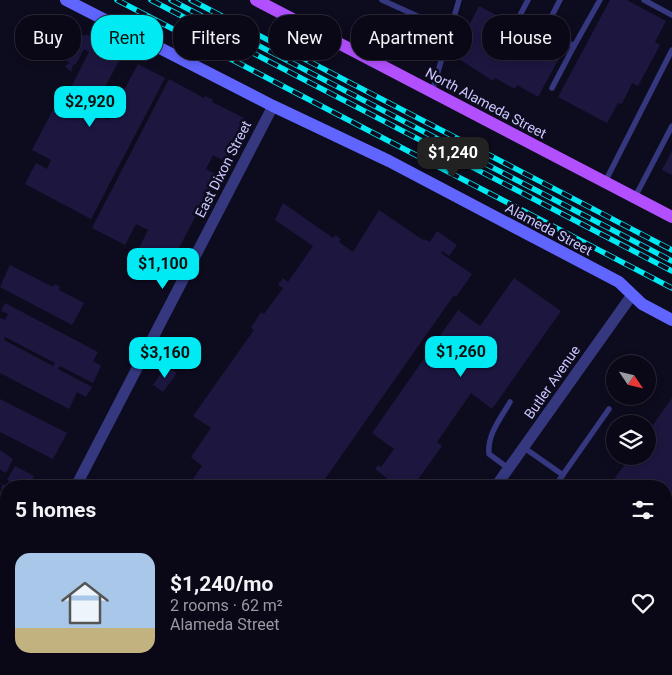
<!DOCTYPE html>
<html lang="en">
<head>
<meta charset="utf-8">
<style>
  :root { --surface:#0a0816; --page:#13111f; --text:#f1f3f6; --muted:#999aa1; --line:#2a2935; --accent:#00eaf4 }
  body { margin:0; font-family:Roboto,sans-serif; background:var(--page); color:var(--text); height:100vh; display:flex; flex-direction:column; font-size:19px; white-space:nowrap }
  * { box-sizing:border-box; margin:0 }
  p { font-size:16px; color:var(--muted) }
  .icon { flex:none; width:28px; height:28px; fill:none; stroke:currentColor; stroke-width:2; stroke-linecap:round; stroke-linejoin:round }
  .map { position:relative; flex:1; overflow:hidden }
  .panel { position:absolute; left:0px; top:480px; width:672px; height:195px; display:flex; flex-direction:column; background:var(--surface); border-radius:20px 20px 0 0; box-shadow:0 2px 8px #0003,0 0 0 1px var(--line) }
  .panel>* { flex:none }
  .banner { position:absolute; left:15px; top:15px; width:642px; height:45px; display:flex; gap:10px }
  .needle { width:32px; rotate:125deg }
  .controls { position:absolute; left:606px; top:355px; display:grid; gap:10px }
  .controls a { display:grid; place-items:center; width:50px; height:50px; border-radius:50%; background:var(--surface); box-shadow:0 2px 8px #0003,0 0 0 1px var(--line); font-size:25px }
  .price { position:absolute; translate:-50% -42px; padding:0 11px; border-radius:10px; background:var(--accent); color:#111; font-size:16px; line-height:32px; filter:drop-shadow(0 1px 2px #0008) }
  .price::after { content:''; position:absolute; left:50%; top:30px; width:15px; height:11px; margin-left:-8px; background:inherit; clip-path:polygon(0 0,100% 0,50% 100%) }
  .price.active { background:#222; color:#fff }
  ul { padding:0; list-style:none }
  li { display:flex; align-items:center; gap:15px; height:125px; padding:0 15px }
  li span { display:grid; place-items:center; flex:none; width:140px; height:100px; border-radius:15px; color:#555 }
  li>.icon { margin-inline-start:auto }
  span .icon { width:60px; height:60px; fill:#fffc; stroke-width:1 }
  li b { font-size:21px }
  h2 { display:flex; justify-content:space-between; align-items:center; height:60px; padding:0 15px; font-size:21px }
  .chip { padding:0 18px; border-radius:20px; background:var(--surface); box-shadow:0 2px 8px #0003,0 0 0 1px var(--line); font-size:18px; line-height:45px }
  .chip.active { background:var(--accent); color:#111 }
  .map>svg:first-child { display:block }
  .building { fill:#1d1740; fill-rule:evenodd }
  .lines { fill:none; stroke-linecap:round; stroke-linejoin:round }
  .lane { stroke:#35377f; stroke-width:5.5 }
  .street { stroke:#35377f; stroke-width:11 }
  .secondary { stroke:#6065ff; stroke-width:12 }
  .primary { stroke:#b250ff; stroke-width:12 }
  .rail-casing { stroke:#00eaf4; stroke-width:5.5 }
  .rail { stroke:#0d0b1e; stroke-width:4; stroke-dasharray:11; stroke-linecap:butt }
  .labels { text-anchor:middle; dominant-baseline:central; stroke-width:5; stroke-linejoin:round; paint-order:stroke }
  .street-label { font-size:14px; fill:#cbc9ff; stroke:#0d0b1e }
</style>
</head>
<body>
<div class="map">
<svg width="672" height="675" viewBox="0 0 672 675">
  <rect width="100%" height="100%" fill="#0d0b1e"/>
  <g class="building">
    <path d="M610 0H627L666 21 655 42 660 45 638 86 632 83 622 104 618 103 607 123 558 97Z"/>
    <path d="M479 6 500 17 502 13 513 19 511 23 563 51 538 97 517 85 515 89 495 78 493 81 453 55Z"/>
    <path d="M73 30 85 36 86 34 121 52 122 55 94 108 90 106 88 110 108 120 138 64 165 78 91 219 25 184 36 163 47 169 51 160 32 150 57 102 62 105 89 52 84 49 76 64 73 65 71 72 65 66 70 63 60 56 64 44Z"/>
    <path d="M169 79 204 98 205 96 213 100 212 102 246 119 224 161 213 155 206 169 217 175 169 267 138 250 148 230 136 224 125 245 92 228Z"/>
    <path d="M672 151V175L662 170Z"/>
    <path d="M283 203 333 238 335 235 341 239 339 242 353 252 379 210 423 240 424 239 430 242 437 231 457 245 449 256 442 251 441 253 472 274 456 297 454 295 320 486H188L202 466 191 457 211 428 193 416 254 330 251 328 261 312 264 314 283 288 278 285 283 278 288 282 313 246 275 220Z"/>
    <path d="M10 265 53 287 55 284 60 287 59 290 84 303 72 325 0 287Z"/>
    <path d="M514 278 561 311 492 409 471 393 437 442 442 446 414 485 409 482 406 486H397L375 469 378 465 381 467 394 449 372 433 458 310 480 326Z"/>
    <path d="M5 303 98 352 93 361 101 366 93 383 60 366 58 369 92 387 86 397 77 392 69 409 0 373V318L5 320 8 314 1 311ZM5 337 55 363 53 366 4 340Z"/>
    <path d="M166 366 177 373 163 392 153 385Z"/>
    <path d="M672 398V659L666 667V486H609L631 456H648V432Z"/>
    <path d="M0 399 67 433 53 459 0 432Z"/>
    <path d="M0 450 13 459 6 473 0 470Z"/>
    <path d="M15 466 34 476 29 486H19L7 480Z"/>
    <path d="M2 484 6 486V495L0 507Z"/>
    <path d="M99 669H192L188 675H108Z"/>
    <path d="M208 669H287L283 675H204Z"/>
    <path d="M481 669H665L661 675H476Z"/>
  </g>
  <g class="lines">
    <g class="lane">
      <path d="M382 0 450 31"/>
      <path d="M528 0 519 17 574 46 600 0"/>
      <path d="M644 0 672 15"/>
      <path d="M544 31 560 0"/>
      <path d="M552 88 574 46"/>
      <path d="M432 92 459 0"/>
      <path d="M605 182 672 50"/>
      <path d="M635 197 672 126"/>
      <path d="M523 447 563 475"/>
      <path d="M508 468 489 454C487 434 501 418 510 402"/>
      <path d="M555 486 609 409"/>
      <path d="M309 675 313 669"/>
      <path d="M422 675 426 669"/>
    </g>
    <g class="street">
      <path d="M76 486 273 106"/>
      <path d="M496 486 632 295"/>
      <path d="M362 675 366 669"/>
    </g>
    <path class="secondary" d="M66 0 273 106 389 161 619 282 642 304 672 320"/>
    <path class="primary" d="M256 0 672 217"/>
    <g class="rail-casing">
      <g id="rail">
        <path d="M117 0 672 288"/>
        <path d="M151 0 672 271"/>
        <path d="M171 0 672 261"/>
        <path d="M191 0 672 250"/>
        <path d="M671 675 672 673"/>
      </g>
    </g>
    <use href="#rail" class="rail"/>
  </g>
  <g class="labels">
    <g class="street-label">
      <text transform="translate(486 103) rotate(28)">North Alameda Street</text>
      <text transform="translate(223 169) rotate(-63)">East Dixon Street</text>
      <text transform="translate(549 229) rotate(28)">Alameda Street</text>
      <text transform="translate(552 382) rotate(-55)">Butler Avenue</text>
    </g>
  </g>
</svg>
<div class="controls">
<a><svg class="needle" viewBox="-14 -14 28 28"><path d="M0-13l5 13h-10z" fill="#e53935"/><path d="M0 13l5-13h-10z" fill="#999aa1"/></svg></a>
<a><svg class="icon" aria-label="layers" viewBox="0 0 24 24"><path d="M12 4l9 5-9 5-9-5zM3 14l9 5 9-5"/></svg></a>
</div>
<b class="price" style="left:90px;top:128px">$2,920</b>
<b class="price active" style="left:453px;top:179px">$1,240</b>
<b class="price" style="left:163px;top:290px">$1,100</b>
<b class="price" style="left:461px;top:378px">$1,260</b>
<b class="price" style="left:165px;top:379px">$3,160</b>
<div class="banner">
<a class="chip">Buy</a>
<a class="chip active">Rent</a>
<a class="chip">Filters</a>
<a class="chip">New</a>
<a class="chip">Apartment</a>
<a class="chip">House</a>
</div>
<section class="panel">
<h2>5 homes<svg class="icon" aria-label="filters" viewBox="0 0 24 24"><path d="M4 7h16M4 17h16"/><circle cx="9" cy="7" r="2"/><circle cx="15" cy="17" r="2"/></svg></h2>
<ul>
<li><span style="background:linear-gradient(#a9c7e8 75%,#c2b280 0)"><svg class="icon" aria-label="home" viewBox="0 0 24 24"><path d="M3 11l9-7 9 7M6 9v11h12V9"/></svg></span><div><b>$1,240/mo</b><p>2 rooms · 62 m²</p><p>Alameda Street</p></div><svg class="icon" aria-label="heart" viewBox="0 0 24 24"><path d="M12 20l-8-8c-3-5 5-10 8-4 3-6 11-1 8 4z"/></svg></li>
</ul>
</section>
</div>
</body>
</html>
